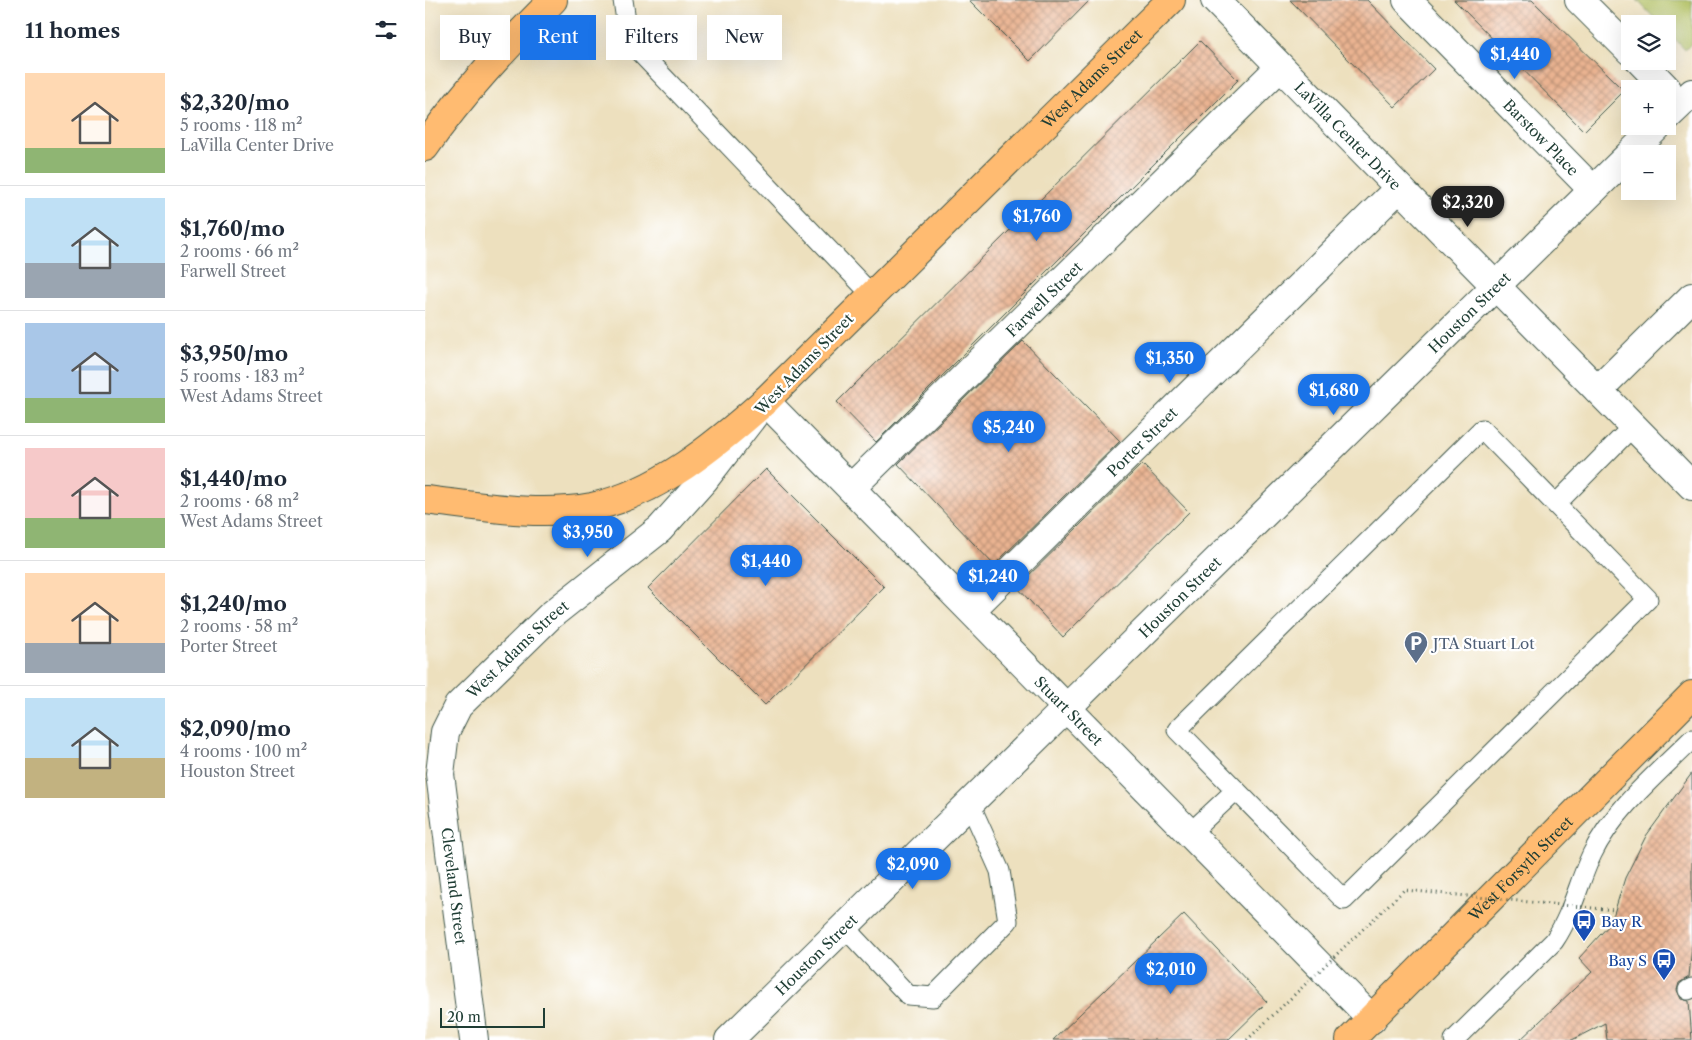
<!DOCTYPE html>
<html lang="en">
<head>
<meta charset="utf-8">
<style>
  :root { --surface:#fff; --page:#f2f2f3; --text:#1f2937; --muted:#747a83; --line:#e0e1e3; --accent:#1a73e8 }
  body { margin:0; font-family:"Libre Caslon Text",serif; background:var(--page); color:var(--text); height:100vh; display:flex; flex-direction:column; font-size:19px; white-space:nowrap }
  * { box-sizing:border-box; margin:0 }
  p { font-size:16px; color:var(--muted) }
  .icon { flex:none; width:28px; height:28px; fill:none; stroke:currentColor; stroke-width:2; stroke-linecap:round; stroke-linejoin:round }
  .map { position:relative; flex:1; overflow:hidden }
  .details { display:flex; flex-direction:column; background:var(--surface); width:425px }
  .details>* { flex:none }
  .guide { position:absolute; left:15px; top:15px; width:475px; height:45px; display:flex; gap:10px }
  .controls { position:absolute; left:1196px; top:15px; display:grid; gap:10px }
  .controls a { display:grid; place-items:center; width:55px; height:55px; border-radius:0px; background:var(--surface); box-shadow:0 5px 20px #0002; font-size:25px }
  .scale { position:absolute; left:15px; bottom:12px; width:105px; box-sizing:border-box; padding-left:5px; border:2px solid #1f3d34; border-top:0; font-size:14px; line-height:18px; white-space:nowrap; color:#1f3d34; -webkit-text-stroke:4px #fff; paint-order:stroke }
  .price { position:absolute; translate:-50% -42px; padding:0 11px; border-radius:18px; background:var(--accent); color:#fff; font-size:16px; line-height:32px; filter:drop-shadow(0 1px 2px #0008) }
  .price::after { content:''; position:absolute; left:50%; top:30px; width:15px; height:11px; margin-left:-8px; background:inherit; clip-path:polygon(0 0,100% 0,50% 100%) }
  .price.current { background:#222; color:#fff }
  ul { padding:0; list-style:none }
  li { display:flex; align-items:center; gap:15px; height:125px; padding:0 25px }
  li+li { border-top:1px solid var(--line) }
  li span { display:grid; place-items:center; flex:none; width:140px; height:100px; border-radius:0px; color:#555 }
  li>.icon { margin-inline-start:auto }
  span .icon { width:60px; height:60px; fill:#fffc; stroke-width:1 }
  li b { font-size:21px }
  h2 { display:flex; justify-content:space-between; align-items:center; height:60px; padding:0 25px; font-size:21px }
  .chip { padding:0 18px; border-radius:0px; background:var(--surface); box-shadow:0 5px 20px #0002; font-size:18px; line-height:45px }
  .chip.current { background:var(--accent); color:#fff }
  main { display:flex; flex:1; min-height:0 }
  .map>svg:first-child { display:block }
  .green { fill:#b1bf62; stroke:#687e4b }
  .building { fill:url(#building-cross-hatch) }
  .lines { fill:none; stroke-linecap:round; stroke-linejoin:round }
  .lane-casing { stroke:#3e5549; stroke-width:21 }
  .street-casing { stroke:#3e5549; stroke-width:30 }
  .primary-casing { stroke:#3e5549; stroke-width:30 }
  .highway-casing { stroke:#3e5549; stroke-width:30 }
  .lane { stroke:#fff; stroke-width:19 }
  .street { stroke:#fff; stroke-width:28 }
  .primary { stroke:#ffbb71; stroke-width:28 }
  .highway { stroke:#ffbb71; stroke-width:28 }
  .path-bridge { stroke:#3e5549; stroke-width:3; stroke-dasharray:1 4; stroke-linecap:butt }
  .labels { text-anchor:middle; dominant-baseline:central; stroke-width:4.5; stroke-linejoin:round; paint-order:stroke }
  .street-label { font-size:15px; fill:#1f3d34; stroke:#fff }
  .service-label { font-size:15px; fill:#4e5e75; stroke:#fff; text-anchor:start }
  .transit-label { font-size:15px; fill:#164399; stroke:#fff; text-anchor:start }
</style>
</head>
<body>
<main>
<section class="details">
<h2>11 homes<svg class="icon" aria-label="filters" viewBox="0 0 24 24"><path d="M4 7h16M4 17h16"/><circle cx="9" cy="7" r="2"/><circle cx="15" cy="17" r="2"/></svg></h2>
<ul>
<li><span style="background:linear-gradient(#ffd9b3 75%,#8fb573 0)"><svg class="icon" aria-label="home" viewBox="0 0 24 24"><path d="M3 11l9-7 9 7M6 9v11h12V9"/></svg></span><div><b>$2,320/mo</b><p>5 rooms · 118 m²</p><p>LaVilla Center Drive</p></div></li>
<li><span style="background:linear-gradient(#bfe0f5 65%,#9aa5b1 0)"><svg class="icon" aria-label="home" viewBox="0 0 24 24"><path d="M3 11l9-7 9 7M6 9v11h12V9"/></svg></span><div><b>$1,760/mo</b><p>2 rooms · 66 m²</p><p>Farwell Street</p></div></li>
<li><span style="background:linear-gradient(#a9c7e8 75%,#8fb573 0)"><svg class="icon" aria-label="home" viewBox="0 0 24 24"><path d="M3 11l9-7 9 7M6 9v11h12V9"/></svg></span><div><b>$3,950/mo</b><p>5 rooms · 183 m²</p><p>West Adams Street</p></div></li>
<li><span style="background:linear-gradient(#f6c9c9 70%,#8fb573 0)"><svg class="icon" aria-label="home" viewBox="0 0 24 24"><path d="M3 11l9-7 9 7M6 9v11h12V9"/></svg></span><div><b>$1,440/mo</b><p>2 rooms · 68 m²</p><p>West Adams Street</p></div></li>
<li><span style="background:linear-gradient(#ffd9b3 70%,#9aa5b1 0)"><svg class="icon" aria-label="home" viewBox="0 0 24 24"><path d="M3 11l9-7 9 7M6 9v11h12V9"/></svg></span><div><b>$1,240/mo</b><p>2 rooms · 58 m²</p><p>Porter Street</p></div></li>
<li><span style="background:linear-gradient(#bfe0f5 60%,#c2b280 0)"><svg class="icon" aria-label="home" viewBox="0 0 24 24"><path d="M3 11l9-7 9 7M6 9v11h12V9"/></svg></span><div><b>$2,090/mo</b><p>4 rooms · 100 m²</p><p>Houston Street</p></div></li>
</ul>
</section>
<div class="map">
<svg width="1267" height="1040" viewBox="0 0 1267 1040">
  <defs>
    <pattern id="building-cross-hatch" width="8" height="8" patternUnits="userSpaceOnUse" patternTransform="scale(1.25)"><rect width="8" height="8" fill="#eab391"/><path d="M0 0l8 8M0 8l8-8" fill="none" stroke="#bd9377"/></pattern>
  </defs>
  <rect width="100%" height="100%" fill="#fff"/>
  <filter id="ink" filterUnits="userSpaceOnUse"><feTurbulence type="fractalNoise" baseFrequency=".02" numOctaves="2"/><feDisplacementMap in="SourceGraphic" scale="10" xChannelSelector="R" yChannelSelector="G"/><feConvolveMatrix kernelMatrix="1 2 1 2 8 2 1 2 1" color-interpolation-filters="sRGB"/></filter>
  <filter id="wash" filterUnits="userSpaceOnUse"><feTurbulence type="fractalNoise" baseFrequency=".0096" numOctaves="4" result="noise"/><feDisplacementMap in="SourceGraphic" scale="20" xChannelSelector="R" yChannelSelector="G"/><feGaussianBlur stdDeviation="1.12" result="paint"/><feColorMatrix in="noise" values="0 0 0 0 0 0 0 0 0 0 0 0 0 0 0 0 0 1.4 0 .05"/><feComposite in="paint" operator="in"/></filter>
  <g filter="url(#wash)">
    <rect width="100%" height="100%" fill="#ede0be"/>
    <path class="green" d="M1212 0H1267V43L1260 50 1243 31 1242 24H1235Z"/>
    <g id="blocks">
      <g class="building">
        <path d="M544 0H665L605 61Z"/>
        <path d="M865 0H942L1009 69 970 107Z"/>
        <path d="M1029 0H1107L1199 91 1159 131Z"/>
        <path d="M775 41 813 80 451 442 412 402Z"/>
        <path d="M598 341 695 441 569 565 473 464Z"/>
        <path d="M717 464 764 512 638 637 592 587Z"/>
        <path d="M341 469 459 587 340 705 223 588Z"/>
        <path d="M1267 773V945L1264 977 1254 983 1252 990 1256 999 1264 1001 1267 1040H1182L1180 1023 1147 1040H1095L1167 972 1154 958 1186 923 1200 878 1221 836Z"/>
        <path d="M759 914 842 1002 803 1040H628Z"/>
      </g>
    </g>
  </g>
  <g filter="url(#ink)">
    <use href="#blocks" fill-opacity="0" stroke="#3e5549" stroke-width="1"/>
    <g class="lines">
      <g class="lane-casing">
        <g id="lane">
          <path d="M198 0 204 41 447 295"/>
          <path d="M1057 429 1223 599 919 900 752 730Z"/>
          <path d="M1131 504 1208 426"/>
          <path d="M765 833 811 790"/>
          <path d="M419 927 483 995 508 997 583 921 575 871 545 804"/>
          <path d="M1263 990 1267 988"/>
          <path d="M1029 1040 1129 941C1148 913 1153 883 1167 854 1189 809 1232 774 1267 739"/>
        </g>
      </g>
      <g class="street-casing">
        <g id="street">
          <path id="s1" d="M790 0 1267 486"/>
          <path id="s2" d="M982 0 1168 190"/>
          <path d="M1154 0 1205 51"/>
          <path d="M1215 61 1242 89"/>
          <path d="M1242 117 1267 93"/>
          <path d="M1205 154 1233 126"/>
          <path d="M1173 390 1267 297"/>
          <path id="s3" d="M426 488 855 67"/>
          <path id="s4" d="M546 610 974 188"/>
          <path id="s5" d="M49 1040 15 774 20 732 33 706 125 616 235 529 279 480 340 401 947 1019"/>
          <path id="s6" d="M304 1040 1205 154"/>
        </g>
      </g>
      <g class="primary-casing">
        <g id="primary">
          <path id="s7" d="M340 401 746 0"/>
          <path id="s8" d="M925 1040 1267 695"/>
        </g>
      </g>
      <g class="highway-casing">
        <g id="highway">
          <path d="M0 147C37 93 82 46 128 0"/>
          <path d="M0 500C54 506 113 517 167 507 233 493 291 445 340 401"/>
        </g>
      </g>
      <use href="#lane" class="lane"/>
      <use href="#street" class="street"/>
      <use href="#primary" class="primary"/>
      <use href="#highway" class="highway"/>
      <path class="path-bridge" d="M822 1040 979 890 1189 910"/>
    </g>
  </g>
  <defs>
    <g id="parking-pin" transform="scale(1.25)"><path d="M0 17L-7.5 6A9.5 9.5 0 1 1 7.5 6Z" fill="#5c6f8a" stroke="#fff"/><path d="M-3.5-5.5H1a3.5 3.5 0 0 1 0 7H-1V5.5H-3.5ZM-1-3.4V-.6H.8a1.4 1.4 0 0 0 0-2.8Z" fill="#fff"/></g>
    <g id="bus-pin" transform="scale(1.25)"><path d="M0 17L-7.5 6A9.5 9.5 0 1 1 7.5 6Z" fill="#1a4fb4" stroke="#fff"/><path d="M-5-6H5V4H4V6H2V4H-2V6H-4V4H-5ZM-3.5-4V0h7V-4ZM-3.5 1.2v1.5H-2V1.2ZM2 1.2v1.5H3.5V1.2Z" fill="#fff"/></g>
  </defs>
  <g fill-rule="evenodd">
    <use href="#parking-pin" x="991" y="643"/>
    <use href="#bus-pin" x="1159" y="921"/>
    <use href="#bus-pin" x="1239" y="960"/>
  </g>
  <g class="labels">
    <g class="street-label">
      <text stroke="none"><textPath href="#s7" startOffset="459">West Adams Street</textPath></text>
      <text stroke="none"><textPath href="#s1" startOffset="190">LaVilla Center Drive</textPath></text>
      <text stroke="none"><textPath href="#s2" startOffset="192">Barstow Place</textPath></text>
      <text stroke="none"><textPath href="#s3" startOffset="270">Farwell Street</textPath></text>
      <text stroke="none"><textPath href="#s6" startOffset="1038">Houston Street</textPath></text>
      <text transform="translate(379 364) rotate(-46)">West Adams Street</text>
      <text stroke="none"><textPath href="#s4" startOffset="240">Porter Street</textPath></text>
      <text stroke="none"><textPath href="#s6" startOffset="632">Houston Street</textPath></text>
      <text stroke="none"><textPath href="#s5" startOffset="422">West Adams Street</textPath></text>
      <text stroke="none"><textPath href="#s5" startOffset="1208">Stuart Street</textPath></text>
      <text stroke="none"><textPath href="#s8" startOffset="242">West Forsyth Street</textPath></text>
      <text transform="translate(29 886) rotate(83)">Cleveland Street</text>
      <text stroke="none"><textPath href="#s6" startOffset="122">Houston Street</textPath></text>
    </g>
    <g class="service-label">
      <text x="1008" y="643">JTA Stuart Lot</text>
    </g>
    <g class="transit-label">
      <text x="1176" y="921">Bay R</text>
      <text x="1222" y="960" text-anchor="end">Bay S</text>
    </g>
  </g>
</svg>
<div class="controls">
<a><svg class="icon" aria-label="layers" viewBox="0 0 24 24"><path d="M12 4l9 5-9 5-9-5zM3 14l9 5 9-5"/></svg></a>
<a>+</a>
<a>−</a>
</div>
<div class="scale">20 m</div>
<b class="price" style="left:1090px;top:80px">$1,440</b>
<b class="price current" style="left:1043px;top:228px">$2,320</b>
<b class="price" style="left:612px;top:242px">$1,760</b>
<b class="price" style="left:745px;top:384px">$1,350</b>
<b class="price" style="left:909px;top:416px">$1,680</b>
<b class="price" style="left:584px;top:453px">$5,240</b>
<b class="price" style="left:163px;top:558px">$3,950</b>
<b class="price" style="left:341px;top:587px">$1,440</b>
<b class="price" style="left:568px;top:602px">$1,240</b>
<b class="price" style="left:488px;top:890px">$2,090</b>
<b class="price" style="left:746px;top:995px">$2,010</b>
<div class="guide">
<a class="chip">Buy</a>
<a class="chip current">Rent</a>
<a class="chip">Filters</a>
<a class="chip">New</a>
</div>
</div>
</main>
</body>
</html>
